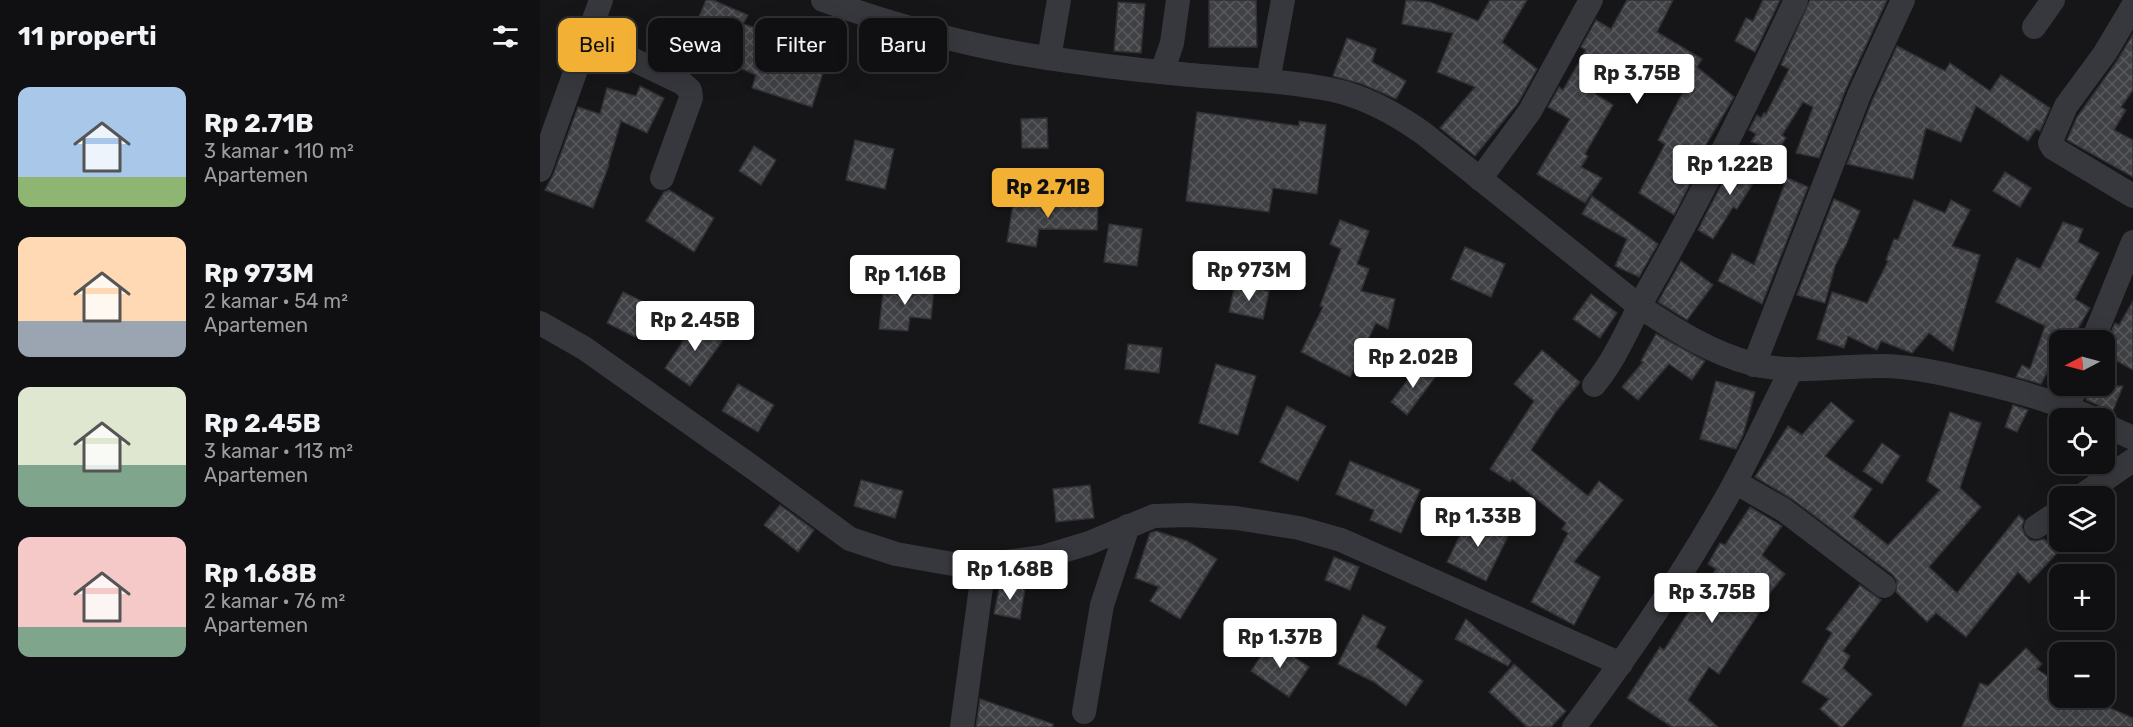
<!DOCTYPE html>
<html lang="id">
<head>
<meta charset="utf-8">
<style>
  :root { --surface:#101012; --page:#1e1e20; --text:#f1f3f6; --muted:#9c9d9f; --line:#303032; --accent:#f2b134 }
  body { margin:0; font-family:Rubik,sans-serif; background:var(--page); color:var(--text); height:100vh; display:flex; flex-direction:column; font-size:22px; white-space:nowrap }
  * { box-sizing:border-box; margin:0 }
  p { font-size:20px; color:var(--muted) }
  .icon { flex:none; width:33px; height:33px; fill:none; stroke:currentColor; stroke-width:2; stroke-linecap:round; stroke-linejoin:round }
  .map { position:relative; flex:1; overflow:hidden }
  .drawer { display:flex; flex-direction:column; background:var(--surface); width:540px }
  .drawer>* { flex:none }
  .guide { position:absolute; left:18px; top:18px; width:570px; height:54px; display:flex; gap:12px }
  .needle { width:39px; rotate:264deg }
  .fabs { position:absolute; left:1509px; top:330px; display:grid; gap:12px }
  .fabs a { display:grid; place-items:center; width:66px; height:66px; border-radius:12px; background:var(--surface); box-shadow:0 6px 24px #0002,0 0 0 2px var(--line); font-size:30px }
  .price { position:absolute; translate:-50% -51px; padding:0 14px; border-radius:6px; background:#fff; color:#222; font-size:20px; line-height:39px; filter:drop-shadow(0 2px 3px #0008) }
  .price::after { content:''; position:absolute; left:50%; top:36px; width:18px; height:14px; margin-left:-9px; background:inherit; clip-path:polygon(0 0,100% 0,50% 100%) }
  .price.on { background:var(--accent); color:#111 }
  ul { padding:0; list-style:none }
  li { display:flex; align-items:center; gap:18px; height:150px; padding:0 18px }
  li span { display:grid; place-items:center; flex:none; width:168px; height:120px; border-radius:12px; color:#555 }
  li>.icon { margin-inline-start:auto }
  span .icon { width:72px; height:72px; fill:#fffc; stroke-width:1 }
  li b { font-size:26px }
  h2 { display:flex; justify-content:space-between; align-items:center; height:72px; padding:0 18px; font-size:26px }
  .chip { padding:0 21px; border-radius:12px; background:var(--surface); box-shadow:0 6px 24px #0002,0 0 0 2px var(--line); font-size:21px; line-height:54px }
  .chip.on { background:var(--accent); color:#111 }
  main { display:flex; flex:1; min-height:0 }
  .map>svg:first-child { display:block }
  .building { fill:url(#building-cross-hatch); stroke:#303034; stroke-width:1.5 }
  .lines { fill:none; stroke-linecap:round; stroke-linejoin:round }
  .minor { stroke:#37383d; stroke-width:24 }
</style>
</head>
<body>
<main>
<section class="drawer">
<h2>11 properti<svg class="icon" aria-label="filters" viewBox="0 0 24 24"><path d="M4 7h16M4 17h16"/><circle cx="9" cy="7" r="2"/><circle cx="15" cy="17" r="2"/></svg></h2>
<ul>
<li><span style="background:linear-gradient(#a9c7e8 75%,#8fb573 0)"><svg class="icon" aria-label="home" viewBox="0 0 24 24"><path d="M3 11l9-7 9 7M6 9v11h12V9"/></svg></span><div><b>Rp 2.71B</b><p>3 kamar · 110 m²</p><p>Apartemen</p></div></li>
<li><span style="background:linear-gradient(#ffd9b3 70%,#9aa5b1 0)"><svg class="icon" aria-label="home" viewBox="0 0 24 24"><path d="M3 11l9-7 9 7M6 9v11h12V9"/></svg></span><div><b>Rp 973M</b><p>2 kamar · 54 m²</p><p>Apartemen</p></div></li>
<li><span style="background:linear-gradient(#dfe7d0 65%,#7fa58c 0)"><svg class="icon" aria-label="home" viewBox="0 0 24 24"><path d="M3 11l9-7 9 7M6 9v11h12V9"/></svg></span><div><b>Rp 2.45B</b><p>3 kamar · 113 m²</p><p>Apartemen</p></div></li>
<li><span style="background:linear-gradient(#f6c9c9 75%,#7fa58c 0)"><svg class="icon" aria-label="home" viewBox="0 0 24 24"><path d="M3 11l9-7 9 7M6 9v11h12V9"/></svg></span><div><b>Rp 1.68B</b><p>2 kamar · 76 m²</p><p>Apartemen</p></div></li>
</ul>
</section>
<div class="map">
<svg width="1593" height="727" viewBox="0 0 1593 727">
  <defs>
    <pattern id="building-cross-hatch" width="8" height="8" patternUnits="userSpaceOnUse" patternTransform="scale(1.5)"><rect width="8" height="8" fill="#404145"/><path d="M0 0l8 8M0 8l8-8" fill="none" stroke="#595a5e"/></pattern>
  </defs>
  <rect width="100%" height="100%" fill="#161618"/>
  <g class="building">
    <path d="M166 0H173L208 15 203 24 290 51 272 107 212 88 216 75 147 45Z"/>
    <path d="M669 0H716L717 47H669Z"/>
    <path d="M866 0 890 2 938 21 950 0H987L962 42 997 69 978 103 935 156 900 128 935 87 897 72 913 33 862 24Z"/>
    <path d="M1087 0H1133L1117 32 1162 59 1157 67 1194 97 1160 155 1164 157 1134 215 1099 193 1125 144 1118 140 1143 92 1075 57 1054 93 1073 105 1045 154 1048 156 1041 167 1062 178 1045 203 997 174 1030 119 1008 107 1019 87 1023 90 1046 50 1041 47 1056 20 1071 29Z"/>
    <path d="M1223 0H1240L1215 52 1195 41 1206 18 1213 21Z"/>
    <path d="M1270 0H1347L1306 89 1279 158 1256 153 1273 107 1263 102 1242 135 1246 138 1240 147 1236 145 1234 148 1211 142 1216 134 1209 130 1217 115 1221 118 1224 113 1226 114 1249 69 1241 65Z"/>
    <path d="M578 2 605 4 601 53 574 51Z"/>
    <path d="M1593 34V90L1581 107 1586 110 1574 130 1593 140V177L1527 140 1537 117 1577 61Z"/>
    <path d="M807 38 836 49 832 62 866 81 856 99 822 84 793 76Z"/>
    <path d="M1357 46 1405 71 1410 63 1450 91 1461 75 1510 108 1500 131 1496 129 1488 141 1436 106 1421 142 1386 128 1373 179 1307 164 1332 101Z"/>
    <path d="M100 86 124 98 107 133 81 121 68 165H69L53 208 5 190 13 175 38 107 60 114 67 88 96 96Z"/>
    <path d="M657 112 759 126V121L786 125 777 194 733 188 729 212 646 201Z"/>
    <path d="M507 118 508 148H482L481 119Z"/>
    <path d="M315 140 354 149 345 189 306 180Z"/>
    <path d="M214 146 236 160 221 185 199 171Z"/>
    <path d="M1201 157 1223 167 1197 209 1193 207 1173 239 1158 230 1188 172 1191 174Z"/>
    <path d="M1465 172 1491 188 1480 207 1453 191Z"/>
    <path d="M1247 178 1268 187 1222 304 1178 281 1192 253 1214 265Z"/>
    <path d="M129 190 174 218 154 252 106 221 124 192Z"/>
    <path d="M1052 196 1118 244 1099 277 1075 266 1087 239 1042 214Z"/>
    <path d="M474 198 512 203 558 204 557 230 499 229 496 247 467 242Z"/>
    <path d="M1294 199 1320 211 1306 245 1295 266 1285 303 1257 295Z"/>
    <path d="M1374 200 1405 213 1411 200 1430 210 1412 246 1440 255 1413 351 1389 333 1372 353 1341 341 1337 350 1308 336 1304 348 1277 339 1292 292 1327 303 1348 261 1346 260 1354 239 1358 240Z"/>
    <path d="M800 220 829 231 817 264 829 269 821 291 855 299 848 329 836 323 810 377 761 352 783 307 780 306 801 249 790 244Z"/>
    <path d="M1523 222 1543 229 1538 242 1559 253 1535 299 1550 308 1533 337 1526 333 1524 340H1520L1517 358 1515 357 1501 384 1476 377 1482 365 1490 369 1505 326 1456 302 1477 258 1500 269Z"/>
    <path d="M569 224 602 229 597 266 564 262Z"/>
    <path d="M925 247 965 264 951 297 911 279Z"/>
    <path d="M1141 261 1173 285 1147 320 1118 302Z"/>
    <path d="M344 283 394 288 391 319 370 317 368 331 339 329Z"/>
    <path d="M695 284 729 291 723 319 689 312Z"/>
    <path d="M83 292 110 305 95 337 67 323Z"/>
    <path d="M1051 294 1077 313 1060 338 1033 319Z"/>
    <path d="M1593 301V370L1564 354V348L1575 323 1579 325Z"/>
    <path d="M158 319 186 336 150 386 125 368Z"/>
    <path d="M1116 334 1165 361 1152 380 1129 364 1098 400 1082 387 1103 362 1101 361Z"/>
    <path d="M588 344 622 348 619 373 585 369Z"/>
    <path d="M1002 350 1040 382 1015 413 991 450 1048 496 1059 481 1083 500 1034 562 1060 577 1034 625 991 602 1028 533 1022 529 1026 523 972 479 970 482 950 469 994 401 974 384Z"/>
    <path d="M676 364 716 376 698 435 659 423Z"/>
    <path d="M880 364 896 376 867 415 851 402Z"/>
    <path d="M1176 381 1215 392 1203 435 1196 449 1160 439Z"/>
    <path d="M198 384 234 405 218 432 182 411Z"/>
    <path d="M1550 386H1583L1572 413 1564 411 1558 405 1546 400Z"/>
    <path d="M1291 402 1314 421 1285 456 1332 489 1313 517 1348 545 1400 490 1387 481 1410 412 1441 423 1420 488 1441 507 1389 567 1417 593 1479 515 1484 520 1482 527 1485 535 1490 540 1496 541 1504 539 1518 552 1489 583 1478 572 1426 637 1396 613 1387 622 1356 592 1357 581 1353 575 1252 499 1215 477 1248 426 1262 435Z"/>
    <path d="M1473 405 1488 410 1477 432 1465 427Z"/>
    <path d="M747 406 786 426 758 481 720 462Z"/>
    <path d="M1342 443 1360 456 1342 484 1323 471Z"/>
    <path d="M810 461 880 490 861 533 830 520 834 510 796 494Z"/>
    <path d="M321 480 363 491 355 518 314 506Z"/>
    <path d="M550 485 554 518 516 522 513 489Z"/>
    <path d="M240 505 274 530 258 552 224 525Z"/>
    <path d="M1210 507 1242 526 1222 555 1245 574 1220 605 1223 607 1179 674 1169 667 1148 700 1178 727H1132L1087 698 1120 647 1124 650 1176 569 1168 564 1180 543 1185 545Z"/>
    <path d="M930 515 969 534 946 581 907 562Z"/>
    <path d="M616 531 647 541 677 559 640 619 610 601 619 587 595 578 610 533Z"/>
    <path d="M794 557 819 567 810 590 785 580Z"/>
    <path d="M460 584 485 588 480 619 454 614Z"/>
    <path d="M1320 585 1341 600 1303 651 1310 656 1303 668 1332 694 1303 727H1300L1280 709 1289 699 1262 682 1292 633 1286 629Z"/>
    <path d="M823 615 846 627 836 647 883 681 866 706 834 682 798 664Z"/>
    <path d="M926 619 971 661 968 666 915 639Z"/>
    <path d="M731 641 769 667 749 697 711 671Z"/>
    <path d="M1486 648 1502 664 1497 669 1520 685V698H1547L1593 718V727H1422L1440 683 1448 686Z"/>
    <path d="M974 664 1026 711 1011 727H987L949 692Z"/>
    <path d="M440 699 513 724V727H436Z"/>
  </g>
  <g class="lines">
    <g class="minor">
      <path d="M283 0C356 26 430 47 508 58 548 64 589 69 630 73 684 79 739 79 793 90 826 97 856 114 883 133L1099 306C1135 330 1171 353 1213 364 1255 375 1301 365 1345 366 1375 367 1405 374 1435 381 1475 390 1514 401 1552 418"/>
      <path d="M1593 6 1565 53 1526 106 1510 143 1513 148 1593 196"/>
      <path d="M1494 27 1513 0"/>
      <path d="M48 38 142 83 150 90 151 98 122 178"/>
      <path d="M509 58 519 0"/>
      <path d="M622 72 632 43 638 0"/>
      <path d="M728 81 743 0"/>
      <path d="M0 170 61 0"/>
      <path d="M940 179 990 111 1051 0"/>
      <path d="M0 323 44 348 219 472 310 539 356 554 413 564 444 565 503 557 549 543 614 516 649 515 696 518 759 528 801 540 1081 664"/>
      <path d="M1553 340 1593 242"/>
      <path d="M1214 365 1319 95 1363 0"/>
      <path d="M1054 385C1077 357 1089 325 1106 294 1161 198 1209 99 1256 0"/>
      <path d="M1528 407 1536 386"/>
      <path d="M1564 425 1593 438"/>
      <path d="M1195 482 1244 510 1344 586"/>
      <path d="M1541 496 1593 460"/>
      <path d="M1496 527 1520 511"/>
      <path d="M544 712 562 605 588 526"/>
      <path d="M422 727 444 565"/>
      <path d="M1034 727C1090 653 1142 576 1188 495 1211 454 1230 411 1252 369"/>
    </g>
  </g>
</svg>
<div class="fabs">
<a><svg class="needle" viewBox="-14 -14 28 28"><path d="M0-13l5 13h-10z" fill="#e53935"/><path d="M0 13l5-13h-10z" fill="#9c9d9f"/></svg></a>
<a><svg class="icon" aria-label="locate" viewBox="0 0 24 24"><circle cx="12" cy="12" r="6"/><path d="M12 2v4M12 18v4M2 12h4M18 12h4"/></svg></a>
<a><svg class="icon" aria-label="layers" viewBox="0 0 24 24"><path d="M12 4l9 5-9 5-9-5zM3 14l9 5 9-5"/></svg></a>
<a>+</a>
<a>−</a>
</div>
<b class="price" style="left:1097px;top:105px">Rp 3.75B</b>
<b class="price" style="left:1190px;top:196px">Rp 1.22B</b>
<b class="price on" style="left:508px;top:219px">Rp 2.71B</b>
<b class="price" style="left:709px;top:302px">Rp 973M</b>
<b class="price" style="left:365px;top:306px">Rp 1.16B</b>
<b class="price" style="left:155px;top:352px">Rp 2.45B</b>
<b class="price" style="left:873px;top:389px">Rp 2.02B</b>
<b class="price" style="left:938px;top:548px">Rp 1.33B</b>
<b class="price" style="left:470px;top:601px">Rp 1.68B</b>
<b class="price" style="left:1172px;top:624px">Rp 3.75B</b>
<b class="price" style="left:740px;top:669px">Rp 1.37B</b>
<div class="guide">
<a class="chip on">Beli</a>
<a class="chip">Sewa</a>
<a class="chip">Filter</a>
<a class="chip">Baru</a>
</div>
</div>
</main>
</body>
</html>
